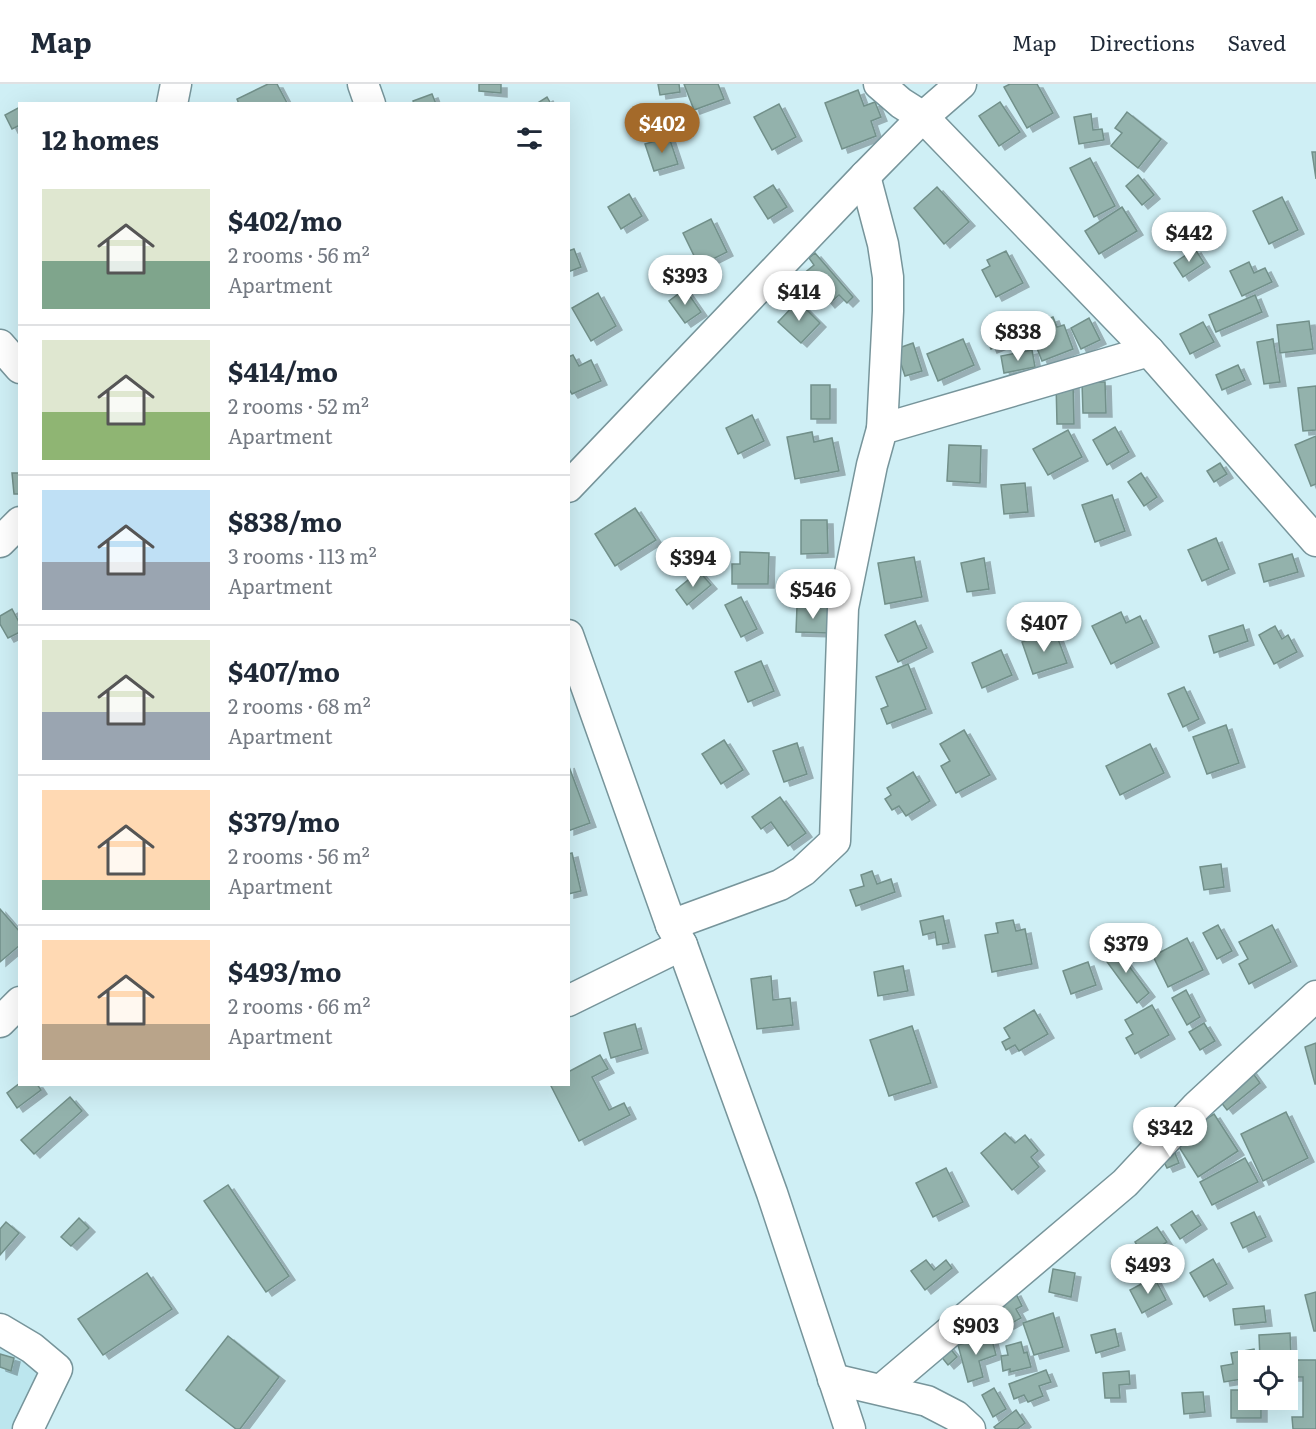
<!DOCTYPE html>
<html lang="en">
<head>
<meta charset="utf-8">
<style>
  :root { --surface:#fff; --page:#f6f6f7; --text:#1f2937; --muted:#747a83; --line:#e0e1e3; --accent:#a46a2a }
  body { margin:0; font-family:Literata,serif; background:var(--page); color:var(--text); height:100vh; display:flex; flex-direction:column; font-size:22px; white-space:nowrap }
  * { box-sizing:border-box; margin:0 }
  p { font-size:20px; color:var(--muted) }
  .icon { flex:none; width:33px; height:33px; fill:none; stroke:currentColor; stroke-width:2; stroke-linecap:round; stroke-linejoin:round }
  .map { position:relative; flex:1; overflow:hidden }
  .details { position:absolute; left:18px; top:18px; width:552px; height:984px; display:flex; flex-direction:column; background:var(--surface); border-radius:0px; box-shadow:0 6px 24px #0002 }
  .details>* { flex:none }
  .tools { position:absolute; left:1238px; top:1266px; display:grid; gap:12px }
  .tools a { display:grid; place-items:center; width:60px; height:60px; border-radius:0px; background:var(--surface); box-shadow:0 6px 24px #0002; font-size:30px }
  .price { position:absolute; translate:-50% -51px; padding:0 14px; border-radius:21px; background:#fff; color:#222; font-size:20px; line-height:39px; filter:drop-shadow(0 2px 3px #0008) }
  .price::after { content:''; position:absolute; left:50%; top:36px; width:18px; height:14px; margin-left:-9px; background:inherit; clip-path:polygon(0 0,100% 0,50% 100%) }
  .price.on { background:var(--accent); color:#fff }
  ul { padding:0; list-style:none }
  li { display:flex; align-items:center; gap:18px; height:150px; padding:0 24px }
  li+li { border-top:2px solid var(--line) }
  li span { display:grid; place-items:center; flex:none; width:168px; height:120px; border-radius:0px; color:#555 }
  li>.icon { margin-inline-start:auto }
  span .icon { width:72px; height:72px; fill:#fffc; stroke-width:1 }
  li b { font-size:26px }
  h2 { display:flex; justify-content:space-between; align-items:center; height:72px; padding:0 24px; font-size:26px }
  header { display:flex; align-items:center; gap:36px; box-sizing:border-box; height:84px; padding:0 30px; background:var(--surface); border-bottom:2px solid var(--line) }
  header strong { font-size:28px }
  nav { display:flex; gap:33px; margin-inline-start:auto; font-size:21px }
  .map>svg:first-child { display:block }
  .built { fill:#bce6ee }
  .building { fill:#93b2ac; stroke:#72908a; stroke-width:1.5; filter:url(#shadow) }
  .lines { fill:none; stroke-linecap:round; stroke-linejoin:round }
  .minor-casing { stroke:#77959b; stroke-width:33 }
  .minor { stroke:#fff; stroke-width:30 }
</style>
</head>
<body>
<header>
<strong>Map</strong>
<nav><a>Map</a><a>Directions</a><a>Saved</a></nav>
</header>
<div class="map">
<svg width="1316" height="1345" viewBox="0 0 1316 1345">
  <defs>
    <filter id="shadow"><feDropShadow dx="6" dy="4" stdDeviation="0" flood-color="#0004"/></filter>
  </defs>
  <rect width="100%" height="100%" fill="#cfeff5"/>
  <path class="built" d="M0 1260 42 1287 13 1345H0Z"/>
  <g class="building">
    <path d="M268 0H277L287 19 239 20 237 15Z"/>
    <path d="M479 0H501V9L479 7Z"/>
    <path d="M658 0H679L680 8 660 11Z"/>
    <path d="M684 0H718L724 15 694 26Z"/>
    <path d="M1010 0H1037L1053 29 1027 44 1004 3Z"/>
    <path d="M858 6 864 22 875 18 881 33 871 37 876 52 842 65 825 19Z"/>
    <path d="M432 10 436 20H414L413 17Z"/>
    <path d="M547 13 551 20H536Z"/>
    <path d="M1000 18 1020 48 999 62 979 32Z"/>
    <path d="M779 20 796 53 772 66 754 33Z"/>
    <path d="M20 23V41L12 45 5 31Z"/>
    <path d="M1127 28 1161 55 1138 84 1111 62 1122 49 1115 44Z"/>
    <path d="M1091 30 1093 46 1102 45 1104 56 1079 60 1074 33Z"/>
    <path d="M669 53 678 80 654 87 645 60Z"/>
    <path d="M1312 68H1316V95Z"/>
    <path d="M1090 74 1115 122 1094 133 1070 84Z"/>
    <path d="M1138 91 1154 111 1142 121 1126 102Z"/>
    <path d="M773 101 787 123 768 135 754 113Z"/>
    <path d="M937 103 969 138 944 160 914 124Z"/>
    <path d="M629 110 642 132 621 145 608 123Z"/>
    <path d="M1282 113 1298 146 1269 160 1253 127Z"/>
    <path d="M1122 123 1137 147 1099 170 1085 147Z"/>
    <path d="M711 135 727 168 699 182 683 149Z"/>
    <path d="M574 165 581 183 568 188V167Z"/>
    <path d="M1195 165 1204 179 1183 193 1174 179Z"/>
    <path d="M1006 167 1023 199 996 213 982 186 990 182 987 176Z"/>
    <path d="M815 169 853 213 847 219 839 211 829 220 820 209 829 202 819 191 811 199 803 190 814 181 809 174Z"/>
    <path d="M1249 178 1254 189 1265 184 1272 198 1242 212 1230 187Z"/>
    <path d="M685 205 701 228 685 239 669 217Z"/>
    <path d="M598 209 616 242 591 257 572 224Z"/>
    <path d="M1255 211 1262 228 1216 248 1209 231Z"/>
    <path d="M798 217 820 239 801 259 778 238Z"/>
    <path d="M1053 233 1057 243 1064 241 1073 265 1042 277 1031 249 1042 245 1040 238Z"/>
    <path d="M1089 234 1100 256 1081 265 1071 244Z"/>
    <path d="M1002 237 1010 257 991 265 983 245Z"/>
    <path d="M1309 237 1313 265 1280 269 1277 241Z"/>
    <path d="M1203 238 1214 258 1190 270 1180 250Z"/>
    <path d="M963 255 974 281 938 297 927 270Z"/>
    <path d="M1273 255 1280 298 1264 300 1257 258Z"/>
    <path d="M913 259 922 287 905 292 896 265Z"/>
    <path d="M1032 266 1035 283 1004 289 1001 272Z"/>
    <path d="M573 271 579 282 591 276 601 297 572 310 568 304V273Z"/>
    <path d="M1238 281 1245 296 1222 306 1216 291Z"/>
    <path d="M1056 298H1073L1074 340H1057Z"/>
    <path d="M1082 298H1105L1106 329H1083Z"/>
    <rect x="811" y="301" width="19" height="34"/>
    <path d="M1316 302V346L1303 347 1298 304Z"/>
    <path d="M752 331 764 357 738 370 726 344Z"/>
    <path d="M1115 343 1129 368 1107 381 1093 356Z"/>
    <path d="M1068 346 1082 373 1048 391 1033 365Z"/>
    <path d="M812 348 814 358 832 354 839 387 795 395 787 353Z"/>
    <path d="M1316 352V400L1311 402 1295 361Z"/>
    <path d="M949 361 981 362 980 399 947 397Z"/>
    <path d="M1220 379 1227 390 1214 398 1207 387Z"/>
    <path d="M12 389H20V410H14Z"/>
    <path d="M1141 389 1157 413 1144 422 1128 398Z"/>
    <path d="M1025 399 1028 428 1004 430 1001 401Z"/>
    <path d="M1112 411 1125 447 1095 458 1082 421Z"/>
    <path d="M635 424 656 456 615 482 595 450Z"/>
    <path d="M801 436H827L828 469 801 470Z"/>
    <path d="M1216 454 1229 485 1202 497 1188 466Z"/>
    <path d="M740 468 769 469 768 500H732V480H740Z"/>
    <path d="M1292 470 1298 488 1264 498 1259 480Z"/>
    <path d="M914 473 922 513 885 520 878 479Z"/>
    <path d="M984 474 989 505 967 508 961 479Z"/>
    <path d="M699 487 711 501 687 521 676 506Z"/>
    <path d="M741 513 757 545 741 553 725 521Z"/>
    <path d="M797 522 830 523 829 549 796 548Z"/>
    <path d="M12 525 20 540V548L8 554 0 540V532Z"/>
    <path d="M1121 528 1126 539 1140 532 1153 559 1111 580 1092 542Z"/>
    <path d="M915 537 927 564 898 578 885 551Z"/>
    <path d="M1243 541 1248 557 1214 569 1209 552Z"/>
    <path d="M1275 542 1282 555 1288 551 1297 568 1274 580 1259 551Z"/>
    <path d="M1055 547 1067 579 1033 590 1022 558Z"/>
    <path d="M1001 566 1012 591 982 604 972 579Z"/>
    <path d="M761 577 774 607 748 618 735 588Z"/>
    <path d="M908 580 926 625 887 640 881 625 888 622 876 593Z"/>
    <path d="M1184 603 1199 635 1183 643 1168 610Z"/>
    <path d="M1226 641 1239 679 1207 690 1193 653Z"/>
    <path d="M964 646 990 691 956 709 941 682 950 677 940 660Z"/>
    <path d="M724 656 743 686 721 700 702 670Z"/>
    <path d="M797 659 807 690 784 698 773 667Z"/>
    <path d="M1150 660 1164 689 1120 711 1106 682Z"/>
    <path d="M568 680 590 739 568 747Z"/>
    <path d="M913 688 930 717 906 732 899 722 892 726 885 715 891 711 887 704Z"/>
    <path d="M780 713 806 749 788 762 771 738 761 745 752 733Z"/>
    <path d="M572 769 581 807 568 810V770Z"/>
    <path d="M1221 780 1224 803 1204 806 1200 783Z"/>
    <path d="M872 787 877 800 891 795 895 808 856 822 850 806 864 802 861 791Z"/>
    <path d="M0 825 20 848V861L0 878Z"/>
    <path d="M943 832 949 859 937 861 935 848 923 851 920 837Z"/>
    <path d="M1013 836 1016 847 1025 845 1032 880 992 888 985 851 998 849 996 839Z"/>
    <path d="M1218 841 1232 867 1217 875 1203 849Z"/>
    <path d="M1272 841 1291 878 1249 900 1239 880 1248 875 1239 858Z"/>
    <path d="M1187 854 1203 886 1168 903 1153 872Z"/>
    <path d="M1114 862 1149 909 1137 919 1102 871Z"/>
    <path d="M1088 878 1096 901 1071 910 1063 887Z"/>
    <path d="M903 882 908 907 878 912 874 888Z"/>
    <path d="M771 892 773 916 790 914 793 941 757 945 751 895Z"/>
    <path d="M1186 906 1200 933 1187 941 1172 914Z"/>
    <path d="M1152 921 1169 951 1135 970 1126 954 1133 950 1125 936Z"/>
    <path d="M1034 926 1048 950 1019 967 1015 961 1006 966 1002 958 1010 954 1004 944Z"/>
    <path d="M1204 939 1215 957 1200 966 1189 948Z"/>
    <path d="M635 940 642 965 611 974 604 949Z"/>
    <path d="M912 942 931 999 889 1012 870 956Z"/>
    <path d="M1316 959V1000H1315L1305 963Z"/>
    <path d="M600 971 608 985 592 993 609 1026 624 1019 630 1031 579 1057 550 1000H568V988Z"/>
    <path d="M1247 981 1260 999 1227 1026 1213 1008Z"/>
    <path d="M20 999 37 1000 41 1006 17 1024 7 1009Z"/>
    <path d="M70 1013 82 1027 34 1070 21 1056Z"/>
    <path d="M1286 1028 1308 1074 1263 1097 1241 1050Z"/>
    <path d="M1214 1030 1238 1067 1198 1093 1174 1055Z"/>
    <path d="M1005 1049 1015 1059 1025 1051 1038 1067 1031 1073 1039 1083 1012 1106 981 1069Z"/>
    <path d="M1173 1064 1179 1079 1167 1084 1160 1070Z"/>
    <path d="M1245 1074 1258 1098 1212 1121 1200 1098Z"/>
    <path d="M946 1084 963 1118 933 1133 916 1099Z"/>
    <path d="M228 1101 289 1192 266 1208 204 1117Z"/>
    <path d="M1192 1127 1201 1141 1180 1155 1171 1141Z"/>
    <path d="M1254 1128 1266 1153 1243 1164 1231 1139Z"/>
    <path d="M79 1134 89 1144 71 1162 61 1153Z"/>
    <path d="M6 1138 19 1149 0 1171V1145Z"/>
    <path d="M1157 1143 1167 1158 1144 1173 1135 1158Z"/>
    <path d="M1213 1175 1227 1200 1204 1213 1190 1189Z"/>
    <path d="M926 1176 934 1186 946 1176 952 1184 925 1206 911 1187Z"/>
    <path d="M1053 1185 1075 1189 1071 1213 1049 1208Z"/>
    <path d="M147 1189 172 1225 103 1271 78 1235Z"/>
    <path d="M1154 1193 1166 1216 1142 1229 1130 1206Z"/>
    <path d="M1015 1208 1022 1222 1016 1225 1021 1234 1008 1241 994 1215Z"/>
    <path d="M1316 1208V1247H1314L1305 1211Z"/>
    <path d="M1264 1222 1266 1238 1235 1241 1233 1225Z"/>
    <path d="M1053 1229 1063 1263 1034 1271 1023 1239Z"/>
    <path d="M1115 1245 1119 1262 1096 1269 1091 1251Z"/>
    <path d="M1290 1249 1291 1273 1260 1275 1259 1251Z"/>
    <path d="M228 1252 279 1293 240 1345H236L186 1306Z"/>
    <path d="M991 1252 996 1271 979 1277 983 1293 968 1298 958 1261Z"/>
    <path d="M945 1258 957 1273 948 1281 935 1265Z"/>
    <path d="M1021 1258 1024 1269 1027 1268 1031 1283 1010 1288V1285L1003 1287 1001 1272 1008 1271 1006 1262Z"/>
    <path d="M1254 1265 1256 1276H1248V1294L1224 1298 1221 1282 1233 1280 1231 1269Z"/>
    <path d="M0 1270 14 1274 11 1287 0 1283Z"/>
    <path d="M1293 1276H1316V1345H1293L1292 1333H1303V1293H1293Z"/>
    <path d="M1046 1286 1051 1298 1039 1302 1043 1312 1028 1318 1024 1311 1014 1315 1009 1300Z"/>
    <path d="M1129 1287 1130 1300 1119 1301 1120 1314H1105L1103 1289Z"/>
    <path d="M994 1304 1006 1325 993 1333 982 1311Z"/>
    <path d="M1231 1306H1248V1316H1261V1334H1231Z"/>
    <path d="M1203 1308 1205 1328 1184 1330 1182 1309Z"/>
    <path d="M1016 1326 1025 1339 1017 1345H996L994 1343Z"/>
  </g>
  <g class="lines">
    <g class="minor-casing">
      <g id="minor">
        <path d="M363 0 370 20"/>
        <path d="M879 0 901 19 923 33 1149 267 1316 457"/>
        <path d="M172 20 176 0"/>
        <path d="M865 92 883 160 888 193V227L882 345"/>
        <path d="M0 261 20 284"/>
        <path d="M568 403 865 92 923 33 961 0"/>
        <path d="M0 458 20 438"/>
        <path d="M568 551 671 841 682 861 772 1109 850 1345"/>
        <path d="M671 841 780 801 803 787 835 757 843 524 872 381 882 345 1149 267"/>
        <path d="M568 917 682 861"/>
        <path d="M0 938 20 918"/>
        <path d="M0 1245 32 1264 57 1285 28 1345"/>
        <path d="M833 1295 927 1317 956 1332 970 1345"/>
        <path d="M882 1305 1125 1099 1197 1022 1316 912"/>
      </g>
    </g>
    <use href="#minor" class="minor"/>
  </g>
</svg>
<div class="tools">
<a><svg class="icon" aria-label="locate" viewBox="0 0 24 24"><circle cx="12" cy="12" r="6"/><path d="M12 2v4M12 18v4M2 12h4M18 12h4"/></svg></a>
</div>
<b class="price on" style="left:662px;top:70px">$402</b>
<b class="price" style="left:1189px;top:179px">$442</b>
<b class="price" style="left:685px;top:222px">$393</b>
<b class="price" style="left:799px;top:238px">$414</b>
<b class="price" style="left:1018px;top:278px">$838</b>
<b class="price" style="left:693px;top:504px">$394</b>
<b class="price" style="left:813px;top:536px">$546</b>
<b class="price" style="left:1044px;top:569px">$407</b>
<b class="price" style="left:1126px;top:890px">$379</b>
<b class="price" style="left:1170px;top:1074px">$342</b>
<b class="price" style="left:1148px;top:1211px">$493</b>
<b class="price" style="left:976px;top:1272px">$903</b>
<section class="details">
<h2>12 homes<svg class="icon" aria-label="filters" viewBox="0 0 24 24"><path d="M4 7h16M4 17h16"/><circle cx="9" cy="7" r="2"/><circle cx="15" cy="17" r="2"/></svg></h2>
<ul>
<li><span style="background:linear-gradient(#dfe7d0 60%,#7fa58c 0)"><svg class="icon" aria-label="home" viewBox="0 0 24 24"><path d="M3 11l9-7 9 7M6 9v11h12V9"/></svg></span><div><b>$402/mo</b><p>2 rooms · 56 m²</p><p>Apartment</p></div></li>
<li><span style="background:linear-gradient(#dfe7d0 60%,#8fb573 0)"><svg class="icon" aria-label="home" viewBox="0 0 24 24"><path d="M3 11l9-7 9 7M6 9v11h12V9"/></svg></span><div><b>$414/mo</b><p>2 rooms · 52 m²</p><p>Apartment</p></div></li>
<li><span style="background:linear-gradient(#bfe0f5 60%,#9aa5b1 0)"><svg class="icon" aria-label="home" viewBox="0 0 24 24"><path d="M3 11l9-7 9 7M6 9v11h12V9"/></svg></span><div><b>$838/mo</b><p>3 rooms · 113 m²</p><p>Apartment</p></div></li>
<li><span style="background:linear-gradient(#dfe7d0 60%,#9aa5b1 0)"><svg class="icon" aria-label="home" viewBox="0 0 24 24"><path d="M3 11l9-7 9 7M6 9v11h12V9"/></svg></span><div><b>$407/mo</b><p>2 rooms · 68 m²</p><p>Apartment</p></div></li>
<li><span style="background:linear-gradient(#ffd9b3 75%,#7fa58c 0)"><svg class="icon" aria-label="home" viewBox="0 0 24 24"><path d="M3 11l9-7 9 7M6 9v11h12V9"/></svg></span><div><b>$379/mo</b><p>2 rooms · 56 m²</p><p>Apartment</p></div></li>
<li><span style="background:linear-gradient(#ffd9b3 70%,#b9a48a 0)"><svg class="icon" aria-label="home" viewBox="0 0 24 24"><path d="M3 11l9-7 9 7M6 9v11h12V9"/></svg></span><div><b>$493/mo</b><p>2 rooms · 66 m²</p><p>Apartment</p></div></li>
</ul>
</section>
</div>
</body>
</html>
